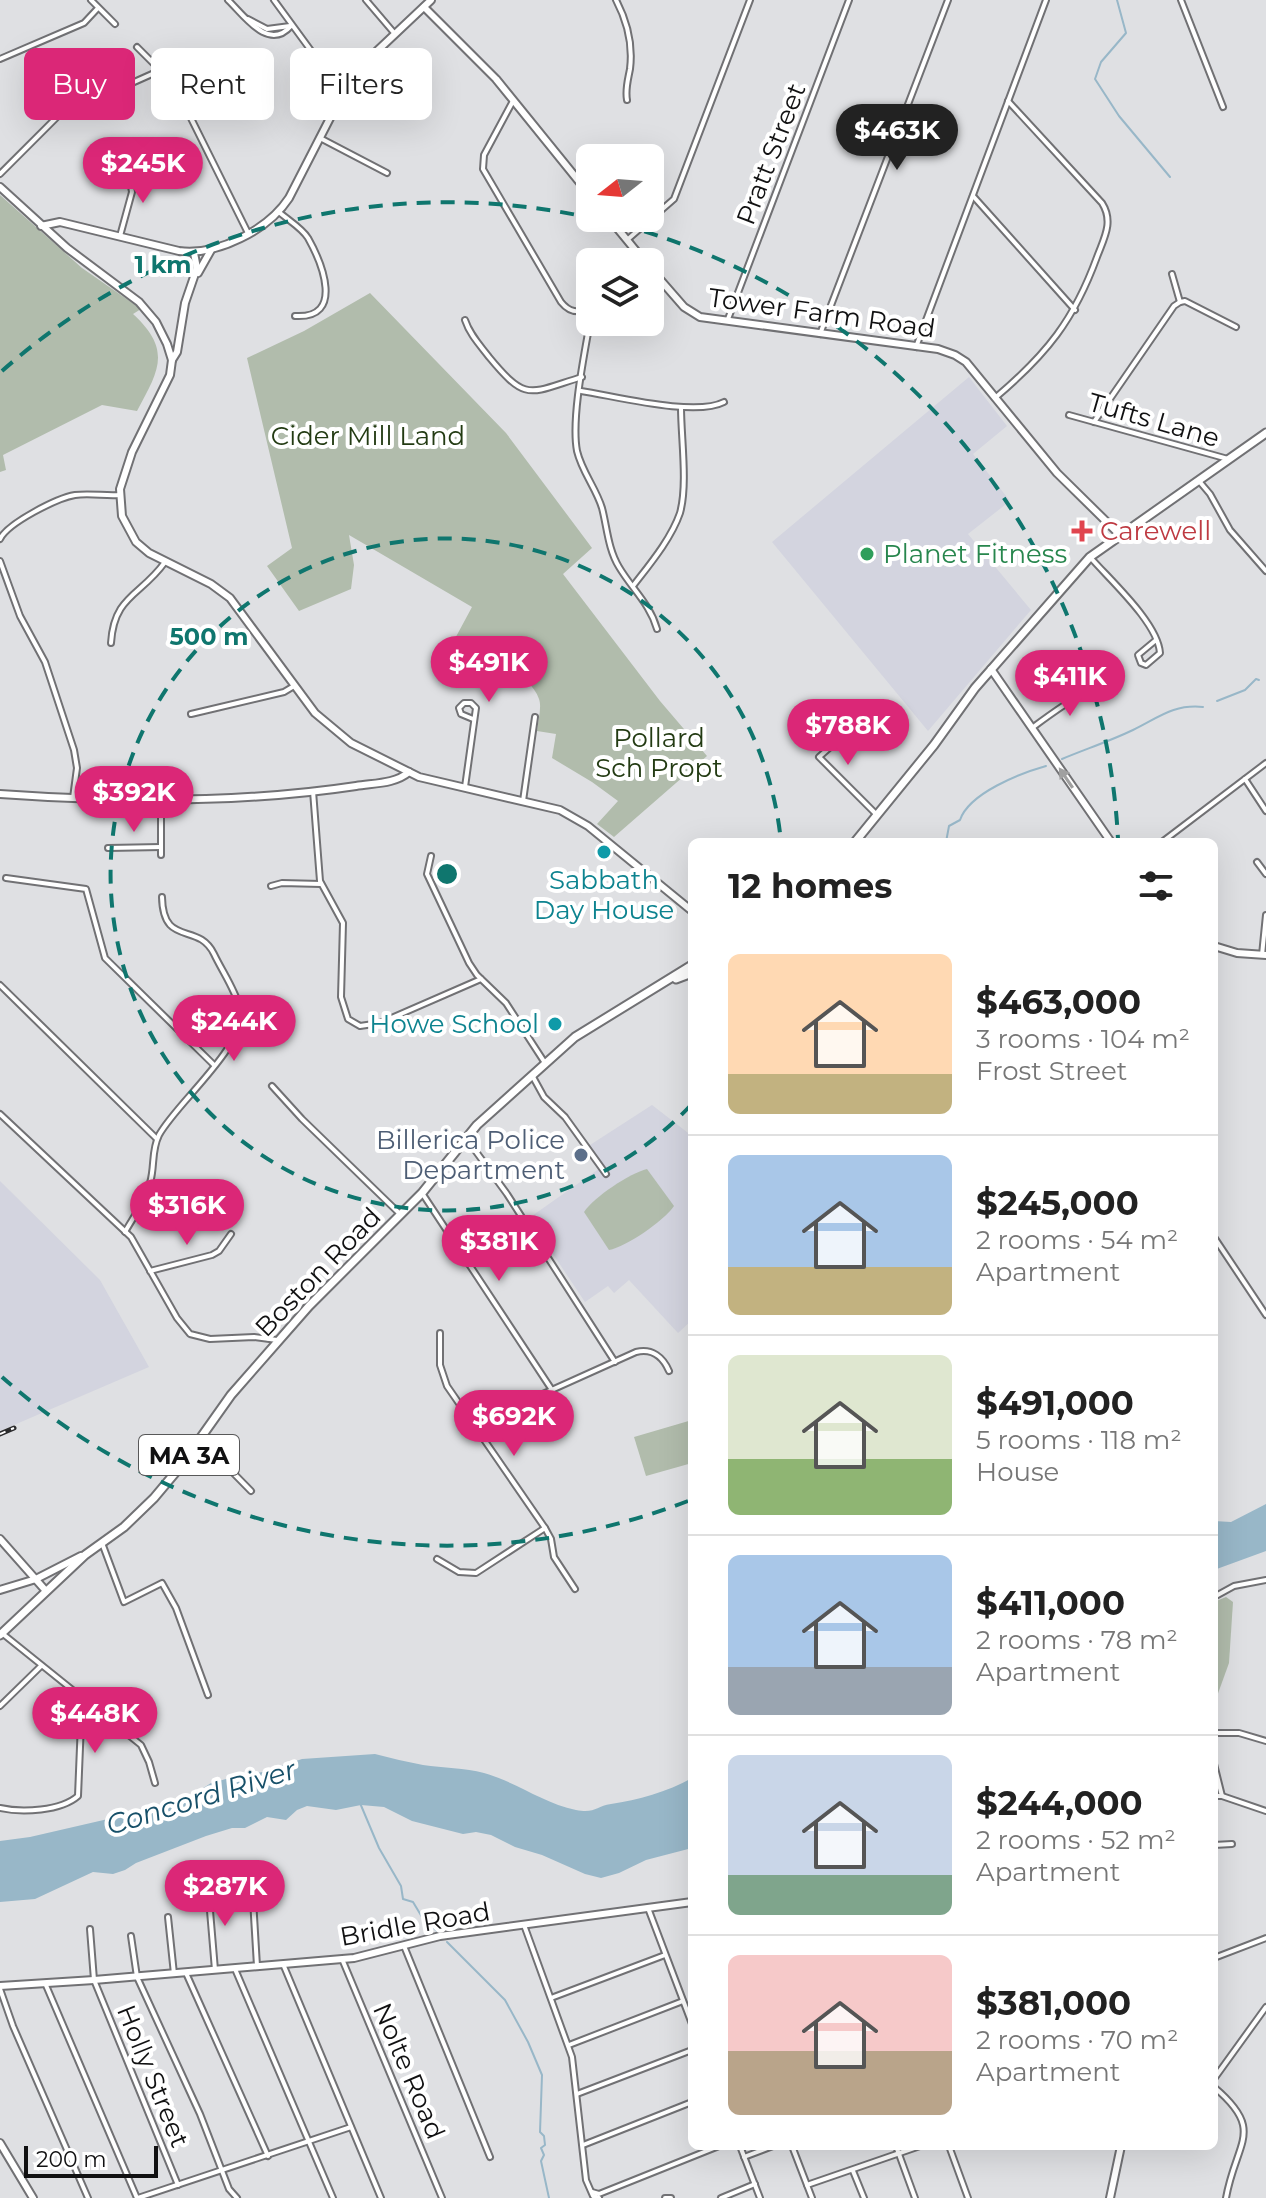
<!DOCTYPE html>
<html lang="en">
<head>
<meta charset="utf-8">
<style>
  :root { --surface:#fff; --page:#f6f6f6; --text:#222; --muted:#767676; --line:#e0e0e0; --accent:#db2777 }
  body { margin:0; font-family:Montserrat,sans-serif; background:var(--page); color:var(--text); height:100vh; display:flex; flex-direction:column; font-size:30px; white-space:nowrap }
  * { box-sizing:border-box; margin:0 }
  p { font-size:26px; color:var(--muted) }
  .icon { flex:none; width:44px; height:44px; fill:none; stroke:currentColor; stroke-width:2; stroke-linecap:round; stroke-linejoin:round }
  .map { position:relative; flex:1; overflow:hidden }
  .panel { position:absolute; left:688px; top:838px; width:530px; height:1312px; display:flex; flex-direction:column; background:var(--surface); border-radius:12px; box-shadow:0 8px 32px #0002 }
  .panel>* { flex:none }
  .banner { position:absolute; left:24px; top:48px; width:544px; height:72px; display:flex; gap:16px }
  .needle { width:52px; rotate:253deg }
  .buttons { position:absolute; left:576px; top:144px; display:grid; gap:16px }
  .buttons a { display:grid; place-items:center; width:88px; height:88px; border-radius:12px; background:var(--surface); box-shadow:0 8px 32px #0002; font-size:40px }
  .scale { position:absolute; left:24px; bottom:20px; width:134px; box-sizing:border-box; padding-left:8px; border:4px solid #111112; border-top:0; font-size:22px; line-height:28px; white-space:nowrap; color:#111112; -webkit-text-stroke:6px #fff; paint-order:stroke }
  .price { position:absolute; translate:-50% -68px; padding:0 18px; border-radius:28px; background:var(--accent); color:#fff; font-size:26px; line-height:52px; filter:drop-shadow(0 2px 4px #0008) }
  .price::after { content:''; position:absolute; left:50%; top:48px; width:24px; height:18px; margin-left:-12px; background:inherit; clip-path:polygon(0 0,100% 0,50% 100%) }
  .price.selected { background:#222; color:#fff }
  ul { padding:0; list-style:none }
  li { display:flex; align-items:center; gap:24px; height:200px; padding:0 40px }
  li+li { border-top:2px solid var(--line) }
  li span { display:grid; place-items:center; flex:none; width:224px; height:160px; border-radius:12px; color:#555 }
  li>.icon { margin-inline-start:auto }
  span .icon { width:96px; height:96px; fill:#fffc; stroke-width:1 }
  li b { font-size:34px }
  h2 { display:flex; justify-content:space-between; align-items:center; height:96px; padding:0 40px; font-size:34px }
  .pill { padding:0 28px; border-radius:12px; background:var(--surface); box-shadow:0 8px 32px #0002; font-size:28px; line-height:72px }
  .pill.selected { background:var(--accent); color:#fff }
  .map>svg:first-child { display:block }
  .built { fill:#d3d4df }
  .green { fill:#b1bcac }
  .water { fill:#98b7c8 }
  .lines { fill:none; stroke-linecap:round; stroke-linejoin:round }
  .stream { stroke:#98b7c8; stroke-width:2 }
  .street-casing { stroke:#717174; stroke-width:8 }
  .secondary-casing { stroke:#717174; stroke-width:10 }
  .primary-casing { stroke:#717174; stroke-width:11 }
  .street { stroke:#fff; stroke-width:4 }
  .secondary { stroke:#fff; stroke-width:6 }
  .primary { stroke:#fff; stroke-width:7 }
  .rail-casing { stroke:#2b2b2d; stroke-width:5 }
  .rail { stroke:#fff; stroke-width:2; stroke-dasharray:6; stroke-linecap:butt }
  .oneway { fill:#a0a0a0 }
  .ring { fill:none; stroke:#0f766e; stroke-width:4; stroke-dasharray:14 10 }
  .health-dot { fill:#e0444e; stroke:#fff; stroke-width:3 }
  .leisure-dot { fill:#2e9e5b; stroke:#fff; stroke-width:3 }
  .culture-dot { fill:#0f9aa8; stroke:#fff; stroke-width:3 }
  .service-dot { fill:#5c6f8a; stroke:#fff; stroke-width:3 }
  .labels { text-anchor:middle; dominant-baseline:central; stroke-width:8; stroke-linejoin:round; paint-order:stroke }
  .shield { fill:#fff; stroke:#585859; stroke-width:2 }
  .shield-label { font-size:24px; font-weight:bold; fill:#111112 }
  .street-label { font-size:26px; fill:#111112; stroke:#fff }
  .park-label { font-size:26px; fill:#233b13; stroke:#fff }
  .health-label { font-size:26px; fill:#be3a42; stroke:#fff; text-anchor:start }
  .leisure-label { font-size:26px; fill:#27864d; stroke:#fff; text-anchor:start }
  .culture-label { font-size:26px; fill:#0d838f; stroke:#fff }
  .service-label { font-size:26px; fill:#4e5e75; stroke:#fff; text-anchor:end }
  .water-label { font-size:28px; font-style:italic; fill:#175069; stroke:#fff }
  .centre { fill:#0f766e; stroke:#fff; stroke-width:4 }
  .ring-label { font-size:24px; text-anchor:middle; font-weight:bold; fill:#0f766e; stroke:#fff; stroke-width:8; stroke-linejoin:round; paint-order:stroke }
</style>
</head>
<body>
<div class="map">
<svg width="1266" height="2198" viewBox="0 0 1266 2198">
  <rect width="100%" height="100%" fill="#dfe0e3"/>
  <g class="built">
    <path d="M969 377 1007 426 973 454 1010 501 968 534 1031 610 928 731 772 542Z"/>
    <path d="M652 1105 692 1136V1320L678 1333 629 1280 614 1293 608 1286 585 1302 529 1218 603 1166 590 1145Z"/>
    <path d="M0 1181 100 1280 149 1367 0 1431Z"/>
  </g>
  <g class="green">
    <path d="M0 195 82 268 141 309 133 314C172 350 159 370 137 411L102 405 3 455 6 470 0 472Z"/>
    <path d="M370 293 506 433 592 548 563 574 660 701 707 756 614 837 597 824 618 801 592 782 552 758 556 734 537 731C538 721 542 707 539 699 529 670 477 655 451 646L472 607 349 535 354 565 351 589 299 611 267 566 292 548 247 358 304 331Z"/>
    <path d="M647 1169 674 1206C665 1220 626 1247 609 1250L584 1212C594 1197 630 1173 647 1169Z"/>
    <path d="M692 1420V1463L646 1476 634 1437Z"/>
    <path d="M1226 1597 1233 1602 1229 1663 1216 1699H1214V1602Z"/>
  </g>
  <g class="water">
    <path d="M1266 1504V1551L1214 1570V1521L1231 1522Z"/>
    <path d="M375 1754C391 1758 407 1762 423 1765 443 1768 465 1768 484 1773 516 1782 543 1803 576 1810 595 1814 596 1806 611 1804 638 1800 667 1792 692 1778V1848L646 1860 619 1873 601 1878 585 1874 542 1855 515 1847 491 1835 476 1832 463 1834 412 1821 384 1807 361 1805 336 1810 307 1806 297 1810 286 1820 267 1817 245 1828H232L206 1836 136 1863 125 1870 113 1874 93 1872 35 1899 0 1902V1841L30 1837 134 1813 163 1809 178 1805 211 1783 241 1775 263 1772 302 1759Z"/>
  </g>
  <g class="lines">
    <g class="stream">
      <path d="M1117 0 1126 33 1101 62 1095 79 1119 116 1170 177"/>
      <path d="M1217 701 1245 690 1256 679 1259 680"/>
      <path d="M1062 759C1086 749 1110 741 1133 730 1158 718 1173 704 1203 707"/>
      <path d="M946 842 949 826 960 820C969 793 1021 773 1046 766"/>
      <path d="M360 1803 379 1848 401 1886 403 1899 413 1902 422 1917 438 1932"/>
      <path d="M447 1942 505 2000 528 2042 542 2075 540 2132 544 2136 545 2145 541 2148 544 2155 541 2161 549 2198"/>
    </g>
    <g class="street-casing">
      <g id="street">
        <path d="M91 0 115 24"/>
        <path d="M228 0C244 15 268 52 291 26"/>
        <path d="M274 0 342 93"/>
        <path d="M366 0 395 34"/>
        <path d="M616 0C627 21 633 45 630 69 628 80 625 89 627 100"/>
        <path d="M1181 0 1223 107"/>
        <path d="M248 19 267 29 290 26"/>
        <path d="M137 47 174 84 248 233"/>
        <path d="M0 59 84 23 98 8"/>
        <path d="M513 101 484 155 483 169 561 302C569 312 578 314 590 308"/>
        <path d="M320 138 387 173"/>
        <path d="M0 174 58 116 161 70"/>
        <path d="M973 196 1075 310"/>
        <path d="M279 212C288 220 302 228 308 238 322 263 345 319 295 316"/>
        <path d="M120 236 132 192 129 175"/>
        <path d="M627 240 674 199 750 0"/>
        <path d="M1172 274 1180 302 1185 301 1236 327"/>
        <path d="M650 286 662 282"/>
        <path d="M728 319 849 0"/>
        <path d="M465 320C470 335 480 345 489 357 527 403 529 393 582 377"/>
        <path d="M590 322C584 356 571 419 577 451 582 472 596 488 602 508 607 527 608 549 619 567 632 589 650 604 657 629"/>
        <path d="M820 334 948 0"/>
        <path d="M916 347 1046 0"/>
        <path d="M581 391C615 396 695 417 724 402"/>
        <path d="M995 398C1047 354 1074 320 1097 257 1104 238 1114 222 1102 203L1008 101"/>
        <path d="M1069 415 1228 459"/>
        <path d="M1094 422 1174 306 1180 302"/>
        <path d="M1199 481 1210 494 1230 530 1266 571"/>
        <path d="M0 539C8 523 57 498 75 495 90 493 105 496 119 495"/>
        <path d="M1090 557C1110 580 1158 623 1160 653L1146 665 1141 663 1138 655 1156 640"/>
        <path d="M0 561 20 616 45 662 74 750 77 768 73 798"/>
        <path d="M633 586C650 564 671 539 680 513 688 484 681 438 681 407"/>
        <path d="M111 643C114 595 141 596 165 562"/>
        <path d="M191 714 284 692 294 686"/>
        <path d="M862 719 819 757 876 814"/>
        <path d="M1032 728C1052 713 1071 699 1093 688 1099 685 1102 680 1109 678L1113 682 1110 693 1106 694 1097 687"/>
        <path d="M1245 779 1266 811"/>
        <path d="M465 787 476 708 471 703H464L459 708 461 714 473 719"/>
        <path d="M313 791 320 881 343 923 341 997 348 1019 360 1026 380 1023 481 979"/>
        <path d="M523 801 535 717"/>
        <path d="M1162 842 1266 763"/>
        <path d="M108 848 161 847"/>
        <path d="M161 855V798"/>
        <path d="M431 856 427 874 469 963 477 975 506 1003 545 1063"/>
        <path d="M1257 862 1266 874"/>
        <path d="M6 878 86 889 105 958 214 1065"/>
        <path d="M271 886 282 883 321 884"/>
        <path d="M1262 955 1266 915"/>
        <path d="M0 985 157 1139"/>
        <path d="M533 1077 544 1097 565 1117 606 1174"/>
        <path d="M272 1086 302 1119 400 1214"/>
        <path d="M0 1114 131 1237 177 1318 190 1334 210 1339 254 1337 277 1340"/>
        <path d="M466 1138 507 1194 615 1362"/>
        <path d="M422 1193 552 1390"/>
        <path d="M125 1232C134 1216 146 1200 150 1183 155 1166 151 1151 159 1135 177 1102 247 1046 240 1009 236 991 222 971 214 954 198 921 163 948 162 897"/>
        <path d="M1214 1237 1266 1315"/>
        <path d="M150 1271 212 1255 219 1251 231 1234"/>
        <path d="M440 1333V1365L447 1386 545 1528 551 1539 554 1557 575 1589"/>
        <path d="M474 1425 636 1352C652 1348 663 1357 669 1371"/>
        <path d="M201 1440 251 1491"/>
        <path d="M102 1543 124 1602 162 1583 176 1608 208 1695"/>
        <path d="M437 1559 459 1572 476 1573 545 1528"/>
        <path d="M1214 1597 1234 1586 1266 1580"/>
        <path d="M3 1634 141 1745 149 1762 155 1783"/>
        <path d="M0 1706 41 1666"/>
        <path d="M1214 1733H1239L1266 1741"/>
        <path d="M1214 1764 1222 1796"/>
        <path d="M1214 1796H1222L1266 1811"/>
        <path d="M0 1808C22 1813 61 1811 78 1796L82 1698"/>
        <path d="M1214 1845 1232 1844"/>
        <path d="M251 1866 257 1966"/>
        <path d="M208 1887 215 1970"/>
        <path d="M648 1908 692 2024"/>
        <path d="M168 1917 174 1974"/>
        <path d="M524 1925 572 2057 586 2180 593 2196 599 2198"/>
        <path d="M90 1929 94 1980 178 2185"/>
        <path d="M131 1936 137 1977 200 2114 229 2189 237 2198"/>
        <path d="M404 1946 490 2157"/>
        <path d="M1214 1958 1266 1938"/>
        <path d="M342 1959 442 2198"/>
        <path d="M283 1964 381 2198"/>
        <path d="M235 1969 333 2198"/>
        <path d="M186 1973 268 2156"/>
        <path d="M45 1983 137 2198"/>
        <path d="M0 1989 13 2026 88 2198"/>
        <path d="M551 1998 665 1955"/>
        <path d="M569 2045 683 2001"/>
        <path d="M1214 2079 1266 2007"/>
        <path d="M1214 2087C1266 2131 1236 2141 1226 2198"/>
        <path d="M577 2094 692 2050"/>
        <path d="M583 2145 692 2102"/>
        <path d="M740 2146 760 2198"/>
        <path d="M792 2146 812 2198"/>
        <path d="M896 2146 915 2198"/>
        <path d="M949 2146 968 2198"/>
        <path d="M744 2157 773 2146"/>
        <path d="M853 2171 864 2198"/>
        <path d="M807 2185 920 2146"/>
        <path d="M592 2192 599 2194 719 2146"/>
        <path d="M138 2198 351 2127"/>
        <path d="M665 2198H671"/>
        <path d="M721 2198 755 2184"/>
      </g>
    </g>
    <g class="secondary-casing">
      <g id="secondary">
        <path d="M424 7 496 79 590 195"/>
        <path d="M0 187 67 248 139 302 156 322 167 344 172 360 170 375 132 452 120 489 122 516 136 542 149 553 211 584 230 598 315 713 351 743 419 777 560 810 588 826 692 911"/>
        <path d="M609 218 645 262"/>
        <path d="M41 226 60 222 179 251C217 256 268 230 289 198L347 85 359 68 431 0"/>
        <path d="M650 268 684 307 700 317 938 349 955 355 966 362 1057 473 1120 535"/>
        <path d="M198 273 211 250"/>
        <path d="M172 360 177 352 185 303 197 268 194 253"/>
        <path d="M991 669 1111 842"/>
        <path d="M0 794C113 802 244 803 356 786 374 783 395 784 409 772"/>
        <path d="M1214 946 1237 953 1266 955"/>
        <path d="M0 1539 46 1591"/>
        <path d="M0 1590 36 1579 81 1556"/>
        <path d="M0 1986 94 1980 354 1958 440 1936 692 1902"/>
        <path d="M0 2143 33 2198"/>
        <path d="M1110 2198 1121 2146"/>
      </g>
    </g>
    <g class="primary-casing">
      <g id="primary">
        <path d="M855 842 934 745 975 688 1090 557 1266 433"/>
        <path d="M676 979 692 973"/>
        <path d="M0 1635 85 1555 124 1527 154 1498 180 1467 231 1395 309 1306 422 1193 477 1125 575 1037 692 965"/>
      </g>
    </g>
    <use href="#street" class="street"/>
    <use href="#secondary" class="secondary"/>
    <use href="#primary" class="primary"/>
    <g class="rail-casing">
      <path id="rail" d="M0 1434 14 1428"/>
    </g>
    <use href="#rail" class="rail"/>
  </g>
  <defs><path id="oneway-solid" d="M-6-.8H1V-3.2L6.5 0L1 3.2V.8H-6Z" transform="scale(2)"/></defs>
  <use class="oneway" href="#oneway-solid" transform="translate(1066 778) rotate(-124)"/>
  <g class="ring">
    <path d="M691 1105A336 336 0 1 1 781 842"/>
    <path d="M688 1501A672 672 0 0 1 2 1377M2 371A672 672 0 0 1 587 217M598 219A672 672 0 0 1 1118 839"/>
  </g>
  <path class="health-dot" d="M1078 519h8v8h8v8h-8v8h-8v-8h-8v-8h8z"/>
  <circle class="leisure-dot" cx="867" cy="554" r="8"/>
  <g class="culture-dot">
    <circle cx="604" cy="852" r="8"/>
    <circle cx="555" cy="1024" r="8"/>
  </g>
  <circle class="service-dot" cx="581" cy="1155" r="8"/>
  <g class="labels">
    <rect class="shield" x="139" y="1435" width="100" height="40" rx="6"/>
    <g class="shield-label">
      <text x="189" y="1455">MA 3A</text>
    </g>
    <g class="street-label">
      <text transform="translate(771 154) rotate(-69)">Pratt Street</text>
      <text transform="translate(822 313) rotate(8)">Tower Farm Road</text>
      <text transform="translate(1154 420) rotate(16)">Tufts Lane</text>
      <text transform="translate(318 1272) rotate(-46)">Boston Road</text>
      <text transform="translate(415 1924) rotate(-10)">Bridle Road</text>
      <text transform="translate(409 2071) rotate(67)">Nolte Road</text>
      <text transform="translate(153 2076) rotate(68)">Holly Street</text>
    </g>
    <g class="park-label">
      <text x="368" y="436">Cider Mill Land</text>
      <text x="659" y="738">Pollard<tspan x="659" dy="30">Sch Propt</tspan></text>
    </g>
    <g class="health-label">
      <text x="1100" y="531">Carewell</text>
    </g>
    <g class="leisure-label">
      <text x="883" y="554">Planet Fitness</text>
    </g>
    <g class="culture-label">
      <text x="604" y="880">Sabbath<tspan x="604" dy="30">Day House</tspan></text>
      <text x="539" y="1024" text-anchor="end">Howe School</text>
    </g>
    <g class="service-label">
      <text x="565" y="1140">Billerica Police<tspan x="565" dy="30">Department</tspan></text>
    </g>
    <g class="water-label">
      <text transform="translate(201 1797) rotate(-17)">Concord River</text>
    </g>
  </g>
  <circle cx="447" cy="874" r="12" class="centre"/>
  <g class="ring-label">
    <text x="163" y="273">1 km</text>
    <text x="209" y="645">500 m</text>
  </g>
</svg>
<div class="buttons">
<a><svg class="needle" viewBox="-14 -14 28 28"><path d="M0-13l5 13h-10z" fill="#e53935"/><path d="M0 13l5-13h-10z" fill="#767676"/></svg></a>
<a><svg class="icon" aria-label="layers" viewBox="0 0 24 24"><path d="M12 4l9 5-9 5-9-5zM3 14l9 5 9-5"/></svg></a>
</div>
<div class="scale">200 m</div>
<b class="price selected" style="left:897px;top:172px">$463K</b>
<b class="price" style="left:143px;top:205px">$245K</b>
<b class="price" style="left:489px;top:704px">$491K</b>
<b class="price" style="left:1070px;top:718px">$411K</b>
<b class="price" style="left:848px;top:767px">$788K</b>
<b class="price" style="left:134px;top:834px">$392K</b>
<b class="price" style="left:234px;top:1063px">$244K</b>
<b class="price" style="left:187px;top:1247px">$316K</b>
<b class="price" style="left:499px;top:1283px">$381K</b>
<b class="price" style="left:514px;top:1458px">$692K</b>
<b class="price" style="left:95px;top:1755px">$448K</b>
<b class="price" style="left:225px;top:1928px">$287K</b>
<div class="banner">
<a class="pill selected">Buy</a>
<a class="pill">Rent</a>
<a class="pill">Filters</a>
</div>
<section class="panel">
<h2>12 homes<svg class="icon" aria-label="filters" viewBox="0 0 24 24"><path d="M4 7h16M4 17h16"/><circle cx="9" cy="7" r="2"/><circle cx="15" cy="17" r="2"/></svg></h2>
<ul>
<li><span style="background:linear-gradient(#ffd9b3 75%,#c2b280 0)"><svg class="icon" aria-label="home" viewBox="0 0 24 24"><path d="M3 11l9-7 9 7M6 9v11h12V9"/></svg></span><div><b>$463,000</b><p>3 rooms · 104 m²</p><p>Frost Street</p></div></li>
<li><span style="background:linear-gradient(#a9c7e8 70%,#c2b280 0)"><svg class="icon" aria-label="home" viewBox="0 0 24 24"><path d="M3 11l9-7 9 7M6 9v11h12V9"/></svg></span><div><b>$245,000</b><p>2 rooms · 54 m²</p><p>Apartment</p></div></li>
<li><span style="background:linear-gradient(#dfe7d0 65%,#8fb573 0)"><svg class="icon" aria-label="home" viewBox="0 0 24 24"><path d="M3 11l9-7 9 7M6 9v11h12V9"/></svg></span><div><b>$491,000</b><p>5 rooms · 118 m²</p><p>House</p></div></li>
<li><span style="background:linear-gradient(#a9c7e8 70%,#9aa5b1 0)"><svg class="icon" aria-label="home" viewBox="0 0 24 24"><path d="M3 11l9-7 9 7M6 9v11h12V9"/></svg></span><div><b>$411,000</b><p>2 rooms · 78 m²</p><p>Apartment</p></div></li>
<li><span style="background:linear-gradient(#c9d6e8 75%,#7fa58c 0)"><svg class="icon" aria-label="home" viewBox="0 0 24 24"><path d="M3 11l9-7 9 7M6 9v11h12V9"/></svg></span><div><b>$244,000</b><p>2 rooms · 52 m²</p><p>Apartment</p></div></li>
<li><span style="background:linear-gradient(#f6c9c9 60%,#b9a48a 0)"><svg class="icon" aria-label="home" viewBox="0 0 24 24"><path d="M3 11l9-7 9 7M6 9v11h12V9"/></svg></span><div><b>$381,000</b><p>2 rooms · 70 m²</p><p>Apartment</p></div></li>
</ul>
</section>
</div>
</body>
</html>
